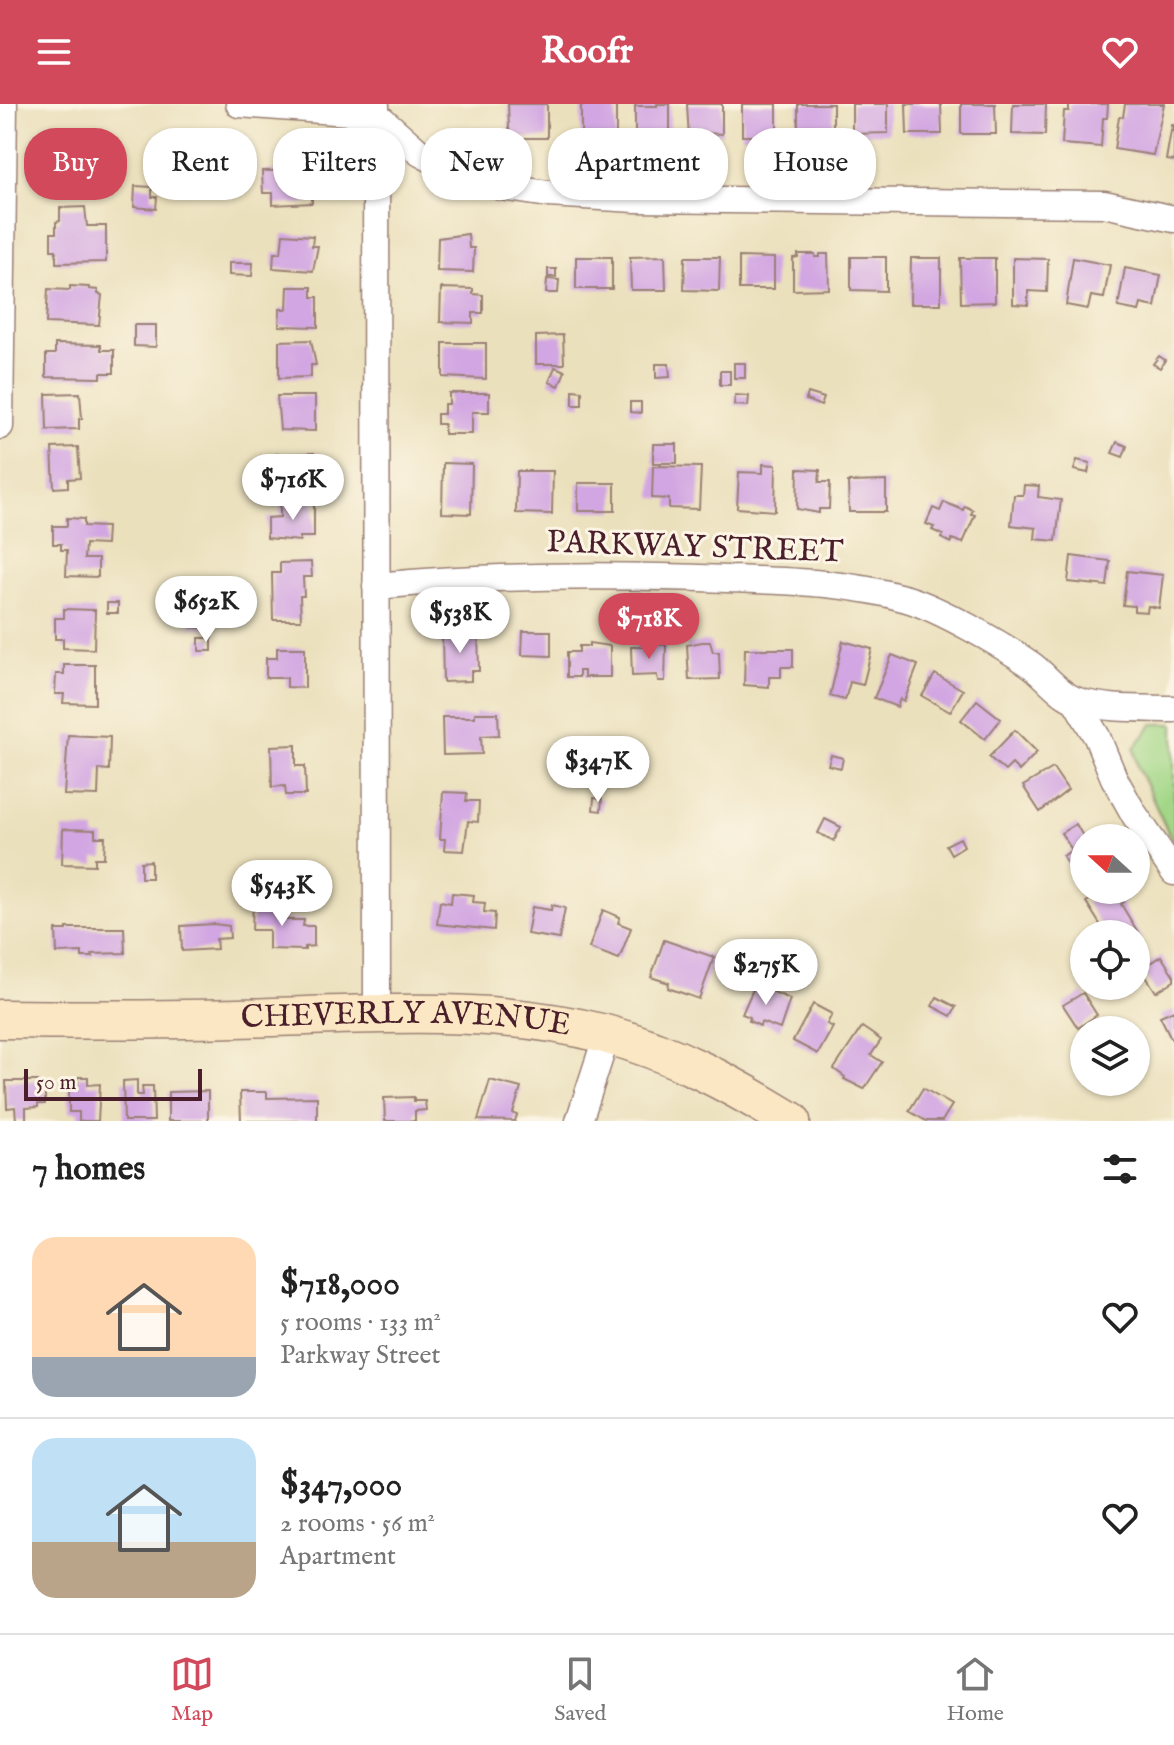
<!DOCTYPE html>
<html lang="en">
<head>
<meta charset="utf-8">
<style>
  :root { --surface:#fff; --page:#f2f2f2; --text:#222; --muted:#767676; --line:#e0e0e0; --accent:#d1495b }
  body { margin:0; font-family:"IM FELL English",serif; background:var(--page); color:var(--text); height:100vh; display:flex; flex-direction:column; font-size:30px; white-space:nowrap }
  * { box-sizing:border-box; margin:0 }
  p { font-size:26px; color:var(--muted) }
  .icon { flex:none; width:44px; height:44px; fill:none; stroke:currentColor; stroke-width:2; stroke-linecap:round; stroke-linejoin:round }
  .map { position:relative; height:1017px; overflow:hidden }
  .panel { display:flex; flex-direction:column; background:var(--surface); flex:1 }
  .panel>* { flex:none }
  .banner { position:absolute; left:24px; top:24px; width:1126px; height:72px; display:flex; gap:16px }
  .needle { width:52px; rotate:291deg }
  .fabs { position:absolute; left:1070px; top:720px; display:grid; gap:16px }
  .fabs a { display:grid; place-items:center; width:80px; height:80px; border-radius:50%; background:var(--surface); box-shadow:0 2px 6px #0004; font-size:40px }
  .scale { position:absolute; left:24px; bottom:20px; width:178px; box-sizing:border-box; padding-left:8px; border:4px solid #4a1f2b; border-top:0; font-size:22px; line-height:28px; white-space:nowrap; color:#4a1f2b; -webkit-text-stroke:6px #fcf5e5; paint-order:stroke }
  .price { position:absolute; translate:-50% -68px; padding:0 18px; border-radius:28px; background:#fff; color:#222; font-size:26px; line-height:52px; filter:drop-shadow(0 2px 4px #0008) }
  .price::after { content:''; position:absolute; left:50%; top:48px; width:24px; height:18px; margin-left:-12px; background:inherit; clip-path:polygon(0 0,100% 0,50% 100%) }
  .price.active { background:var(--accent); color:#fff }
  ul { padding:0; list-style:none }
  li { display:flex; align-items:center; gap:24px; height:200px; padding:0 32px }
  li+li { border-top:2px solid var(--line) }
  li span { display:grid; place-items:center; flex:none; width:224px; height:160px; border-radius:24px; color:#555 }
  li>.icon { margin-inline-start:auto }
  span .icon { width:96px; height:96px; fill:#fffc; stroke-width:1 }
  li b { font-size:34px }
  h2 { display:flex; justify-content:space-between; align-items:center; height:96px; padding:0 32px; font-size:34px }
  .pill { padding:0 28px; border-radius:32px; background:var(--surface); box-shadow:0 2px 6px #0004; font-size:28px; line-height:72px }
  .pill.active { background:var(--accent); color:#fff }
  header { display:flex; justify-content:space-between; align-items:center; height:104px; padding:0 32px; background:var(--accent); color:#fff; font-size:36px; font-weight:800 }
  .dock { display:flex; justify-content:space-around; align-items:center; height:112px; border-top:2px solid var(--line); background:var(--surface); font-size:22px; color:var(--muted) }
  .dock a { display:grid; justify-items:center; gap:4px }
  .dock .active { color:var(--accent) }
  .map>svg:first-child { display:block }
  .green { fill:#a3d787; stroke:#767b59; stroke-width:2 }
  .building { fill:#d2a6e2 }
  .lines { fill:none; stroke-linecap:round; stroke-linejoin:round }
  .street-casing { stroke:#9a8074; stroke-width:29 }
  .secondary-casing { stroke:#9a8074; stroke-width:41 }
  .street { stroke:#fff; stroke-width:26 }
  .secondary { stroke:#fbe7c3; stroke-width:38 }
  .labels { text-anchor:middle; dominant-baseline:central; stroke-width:6; stroke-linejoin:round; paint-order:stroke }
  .street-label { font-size:32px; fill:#4a1f2b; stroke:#fcf5e5 }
</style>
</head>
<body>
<header><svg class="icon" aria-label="menu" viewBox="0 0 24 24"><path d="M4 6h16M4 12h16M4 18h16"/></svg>Roofr<svg class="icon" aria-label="heart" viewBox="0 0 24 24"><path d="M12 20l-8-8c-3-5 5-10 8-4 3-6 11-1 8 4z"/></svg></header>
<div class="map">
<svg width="1174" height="1017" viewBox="0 0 1174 1017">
  <rect width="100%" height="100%" fill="#fcf5e5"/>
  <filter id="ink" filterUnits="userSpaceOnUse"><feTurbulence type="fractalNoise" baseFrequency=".0125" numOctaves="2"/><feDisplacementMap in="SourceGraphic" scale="16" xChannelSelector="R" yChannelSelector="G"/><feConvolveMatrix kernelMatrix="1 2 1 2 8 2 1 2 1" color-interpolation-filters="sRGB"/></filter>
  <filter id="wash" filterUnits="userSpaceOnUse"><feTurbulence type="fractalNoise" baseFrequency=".006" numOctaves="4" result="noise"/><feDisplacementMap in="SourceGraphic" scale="32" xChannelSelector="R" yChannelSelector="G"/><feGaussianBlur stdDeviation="1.8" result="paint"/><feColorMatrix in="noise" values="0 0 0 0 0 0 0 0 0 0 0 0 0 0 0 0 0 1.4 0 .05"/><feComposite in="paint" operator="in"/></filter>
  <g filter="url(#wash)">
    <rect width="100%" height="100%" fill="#ebe0bc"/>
    <path class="green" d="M1153 620H1174V741L1138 664 1134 644Z"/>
    <g id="blocks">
      <g class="building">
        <path d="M508 0H547V34H513L509 25Z"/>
        <path d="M657 0H670V35H635V2H657Z"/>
        <path d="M687 0H722V30L703 29V35H689Z"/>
        <rect x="742" y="0" width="35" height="32"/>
        <rect x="798" y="0" width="35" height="30"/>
        <path d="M852 0H888V29L852 30Z"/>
        <path d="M906 0H941L942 30H907Z"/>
        <path d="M961 0H995L996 30H961Z"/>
        <path d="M1013 0H1046L1045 31 1012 30Z"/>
        <path d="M1069 0H1108L1107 14H1103L1101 43 1062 40 1064 7H1069Z"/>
        <path d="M1125 0H1164L1153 51 1114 45 1119 13H1123Z"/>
        <path d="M581 1H616V35L581 36Z"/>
        <path d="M1172 21H1174V57L1166 56Z"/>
        <path d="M52 40 79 42V46L115 47 114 79 99 78V86L55 84 56 70 51 69Z"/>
        <path d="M312 66V78L320 77 321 87 312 88V99L273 101V89H263L262 67Z"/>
        <path d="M135 82 152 83V93H157L156 105 134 103Z"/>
        <path d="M85 103 87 122H106V158L56 159V146H51V129H56V118L60 117V104Z"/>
        <path d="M283 130 313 132 312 142H318L313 167 273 164 274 149H281Z"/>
        <path d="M468 130 469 144H474L473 168 437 167 438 134Z"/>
        <path d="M798 150H815V153H820V150H828L829 185 793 186V154L798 153Z"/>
        <path d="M665 152 666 186H631L630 153Z"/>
        <rect x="576" y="153" width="36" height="32"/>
        <path d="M685 153H720L719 187 684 186Z"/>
        <path d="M739 153 774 154V185H739Z"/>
        <path d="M851 153H886V187L851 186Z"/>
        <path d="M911 154H941V200H910Z"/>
        <path d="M960 154H995V198L961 199Z"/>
        <path d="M1013 154 1048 155 1047 188 1028 187V201L1013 200Z"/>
        <path d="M1073 154 1110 161 1104 194 1091 192 1088 205 1066 201Z"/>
        <path d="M229 159H253L252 172 229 171Z"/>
        <path d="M1125 164 1161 171 1155 203 1141 200 1139 207 1118 203Z"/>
        <rect x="548" y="165" width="8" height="8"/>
        <path d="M547 175 559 176 558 189H546Z"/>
        <path d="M70 182 89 183V185L98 186V190L102 191 99 221 46 219 48 185 70 186Z"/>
        <path d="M288 183H312V193H318V223L279 222 280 205H287Z"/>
        <path d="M441 184 473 185V190L483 191V209H473V219L440 218Z"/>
        <path d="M134 221H156V243L134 242Z"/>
        <path d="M563 231 564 260H536V232Z"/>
        <path d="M311 236 316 261H311V273L279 274V237Z"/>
        <path d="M443 239H486V275L443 273Z"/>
        <path d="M55 240 101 241V246H114V269H101V274L46 273V250H55Z"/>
        <path d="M1159 252 1165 256 1160 264 1153 260Z"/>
        <rect x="734" y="259" width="11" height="15"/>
        <path d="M656 260H669L670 273 656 274Z"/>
        <path d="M555 263 565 267 559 282 549 278Z"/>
        <rect x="720" y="267" width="10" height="14"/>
        <path d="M573 286 582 287V301H573Z"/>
        <path d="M80 289 82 315H79V325L47 326 46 290Z"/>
        <path d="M449 289H489V308H472V330H444V320H437V310H444V300H449Z"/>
        <path d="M808 289 824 294 821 302 806 296Z"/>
        <path d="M735 291 749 292 748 302 734 301Z"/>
        <path d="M277 292H315V327L280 326Z"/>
        <path d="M630 298H641V309L630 308Z"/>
        <path d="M1117 338 1127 342 1123 353 1112 349Z"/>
        <rect x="653" y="340" width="24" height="19"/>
        <path d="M78 343 80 374 68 375V383L54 384 52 344Z"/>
        <path d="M314 349 315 384 280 385V365H276V350Z"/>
        <path d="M1077 356 1090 359 1088 369 1074 366Z"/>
        <path d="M443 359 472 360 471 410 442 409Z"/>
        <path d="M763 360 776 361 775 407 737 404 739 368 763 369Z"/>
        <path d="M653 362 701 363 699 405 669 404V395L652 394Z"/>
        <path d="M798 365 820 366 819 378H830L829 405H819V409L797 405Z"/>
        <path d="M517 367H553L552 410 516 409Z"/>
        <path d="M886 377V408H849L848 378Z"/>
        <rect x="578" y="379" width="37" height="28"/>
        <path d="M1024 381 1039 382 1038 393 1061 396 1056 437 1035 435 1036 424 1011 421 1014 391H1023Z"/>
        <path d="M280 398H314V433H299L300 437 267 434V414L280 413Z"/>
        <path d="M944 398 963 406 965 402 973 406 971 410 975 411 963 439 952 435 951 439 941 434 943 431 932 426 934 423 926 420 933 404 940 407Z"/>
        <path d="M67 414 84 415V422L107 423 106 441 85 440 84 455H98V473L66 472 67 446H61V440H53V422H67Z"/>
        <path d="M1071 452 1110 457 1107 482 1068 478Z"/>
        <path d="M311 458 312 473H303L304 492H300L301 516H273L272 469H280V459Z"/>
        <path d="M1127 467 1163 471 1159 504 1148 502 1147 508 1134 507V502L1123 501Z"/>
        <path d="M192 497 217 498 216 524 191 523Z"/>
        <rect x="107" y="499" width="11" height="10"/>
        <path d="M64 505 95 506 94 545 63 544V535H55V514H64Z"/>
        <path d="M478 525 479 567H471V577L443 578 442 532H447V526Z"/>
        <path d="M523 527H551V552L522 551Z"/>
        <rect x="199" y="534" width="13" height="13"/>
        <path d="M843 537 872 545 863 581 850 578 845 596 830 592Z"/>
        <path d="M643 538 666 541 665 577H658L657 571 632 572 631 543H643Z"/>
        <path d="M702 538H710L713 548H719L720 575 689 576 687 541Z"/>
        <path d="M589 539 610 542V573H584V567H579V573H567V548H579V542H589Z"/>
        <path d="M277 544H305V584L287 583V574H266V554H277Z"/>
        <path d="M745 545H793V563H781V573H769V583L744 581Z"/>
        <path d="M892 551 918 561 904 597 900 595 897 603 874 594Z"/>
        <path d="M64 561H95V600L63 599 64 590H55L56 570H64Z"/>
        <path d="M935 570 963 586 950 608 922 592Z"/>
        <path d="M977 596 1001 615 985 635 961 616Z"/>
        <path d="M475 609H498L499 631 481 632 482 650 443 651 442 613H475Z"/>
        <path d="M1015 626 1037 648 1019 667 1012 660 1005 667 989 653Z"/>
        <path d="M68 631 110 633 109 666 99 665 98 692 64 691Z"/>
        <path d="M296 641V662H305L306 691H286L285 682 272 683 271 642Z"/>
        <path d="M613 647 614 658 604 659 603 648Z"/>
        <path d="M831 651 843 654 841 664 828 661Z"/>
        <path d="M1053 664 1068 686 1040 708 1023 682Z"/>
        <path d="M443 688 467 689 466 697H479L478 718 468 717 464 747 444 746 445 735H440Z"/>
        <path d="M594 694 602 695 601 707 593 706Z"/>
        <path d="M825 715 841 723 834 737 818 729Z"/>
        <path d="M1076 720 1084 734V761L1072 768 1063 752 1072 746 1061 729Z"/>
        <path d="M63 725 95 726V733H105L104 754H95V761L62 760Z"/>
        <path d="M960 734 964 742 951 750 946 741Z"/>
        <path d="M151 757V774H141V758Z"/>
        <path d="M1107 786H1116L1124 798 1121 800 1142 835 1136 839V830H1106L1086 798Z"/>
        <path d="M452 789 474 791 473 798 485 799 484 808 495 809 494 826 437 820 440 797 451 799Z"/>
        <path d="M253 797 271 798V804L284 808V816H304L303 822H314V842L305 843V846L269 845V826H252Z"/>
        <path d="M552 801 565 804 559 835 527 830 532 803 551 806Z"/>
        <path d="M603 806 620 813 618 819 631 824 619 855 589 844Z"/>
        <path d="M214 820 229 822 230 834 216 835 217 845 182 847 181 822Z"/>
        <path d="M67 824H124L125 849 92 850 93 853H82V848L57 849 56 826H67Z"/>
        <path d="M664 836 714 853 699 895 668 884 669 879 651 873Z"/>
        <path d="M1161 852 1174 872V877L1156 888 1141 865Z"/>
        <path d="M757 881 790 895 780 925 761 918 760 922 749 917 750 913 742 910 754 883Z"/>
        <path d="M1083 889 1097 911 1078 924 1063 901Z"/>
        <path d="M937 893 956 903 951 912 932 902Z"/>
        <path d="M813 900 832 910 827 920 833 923 818 950 793 937Z"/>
        <path d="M1174 906V940L1160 912Z"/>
        <path d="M862 923 881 936 871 951 882 958 864 985 844 975 845 973 834 965Z"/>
        <path d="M78 973H88V981L100 980 98 1017H79V1008H69V981H78Z"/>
        <path d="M137 976V991H143L142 982H153L154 1017H124L123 977Z"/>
        <path d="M490 976 521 984 513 1009 517 1011 515 1017 478 1016Z"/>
        <path d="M6 977H38V983H45V1000H38V1003L26 1004V1016H16L15 1003 7 1004Z"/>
        <path d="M923 984 952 1001 942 1017H926L909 1007Z"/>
        <path d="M208 987V1017H168V988Z"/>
        <path d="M240 988H267V994L317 993V1017H241Z"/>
        <path d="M414 993V997H425L426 1006 415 1007V1017H385L384 994Z"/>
      </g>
    </g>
  </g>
  <g filter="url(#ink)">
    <use href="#blocks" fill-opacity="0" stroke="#9a8074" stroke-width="2"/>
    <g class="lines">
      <g class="street-casing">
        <g id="street">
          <path d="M239 0 376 10 420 49 460 70 501 83 548 90 636 95 1104 100 1174 115"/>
          <path d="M376 1 377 910"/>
          <path d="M0 322 4 0"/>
          <path d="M376 482C493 471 610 470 727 475 787 477 849 478 907 495 940 505 1001 540 1030 560 1045 570 1060 592 1078 597 1107 606 1143 604 1174 605"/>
          <path d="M1075 596 1097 633 1114 674 1134 710 1174 768"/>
          <path d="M579 1017 607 931"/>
        </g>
      </g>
      <g class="secondary-casing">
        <g id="secondary">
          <path id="s1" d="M0 915C91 916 182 916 273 913 384 910 497 902 605 930 672 948 733 981 791 1017"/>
        </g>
      </g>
      <use href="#street" class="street"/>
      <use href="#secondary" class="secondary"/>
    </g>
  </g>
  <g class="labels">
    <g class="street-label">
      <text transform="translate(695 444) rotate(2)">PARKWAY STREET</text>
      <text stroke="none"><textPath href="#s1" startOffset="406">CHEVERLY AVENUE</textPath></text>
    </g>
  </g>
</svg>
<div class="fabs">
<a><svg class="needle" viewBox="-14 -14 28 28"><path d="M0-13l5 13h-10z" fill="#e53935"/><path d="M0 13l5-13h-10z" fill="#767676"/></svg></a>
<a><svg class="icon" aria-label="locate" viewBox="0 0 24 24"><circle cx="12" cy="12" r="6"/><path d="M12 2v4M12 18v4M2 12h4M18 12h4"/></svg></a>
<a><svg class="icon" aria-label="layers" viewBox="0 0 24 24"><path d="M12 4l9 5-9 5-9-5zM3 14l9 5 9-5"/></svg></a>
</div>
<div class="scale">50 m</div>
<b class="price" style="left:293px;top:418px">$716K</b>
<b class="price" style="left:206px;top:540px">$652K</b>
<b class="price" style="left:460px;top:551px">$538K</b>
<b class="price active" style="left:649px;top:557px">$718K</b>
<b class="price" style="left:598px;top:700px">$347K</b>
<b class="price" style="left:282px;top:824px">$543K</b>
<b class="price" style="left:766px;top:903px">$275K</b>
<div class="banner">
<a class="pill active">Buy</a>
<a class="pill">Rent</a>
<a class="pill">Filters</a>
<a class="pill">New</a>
<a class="pill">Apartment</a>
<a class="pill">House</a>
</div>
</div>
<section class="panel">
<h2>7 homes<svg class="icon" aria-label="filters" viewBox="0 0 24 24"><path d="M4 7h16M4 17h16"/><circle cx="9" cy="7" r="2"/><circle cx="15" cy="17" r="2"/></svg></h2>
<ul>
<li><span style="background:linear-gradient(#ffd9b3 75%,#9aa5b1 0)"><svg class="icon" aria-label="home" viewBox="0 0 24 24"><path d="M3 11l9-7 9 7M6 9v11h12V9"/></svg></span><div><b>$718,000</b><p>5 rooms · 133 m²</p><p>Parkway Street</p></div><svg class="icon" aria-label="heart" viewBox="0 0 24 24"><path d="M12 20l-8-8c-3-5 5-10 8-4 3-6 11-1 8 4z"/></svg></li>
<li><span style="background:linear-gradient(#bfe0f5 65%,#b9a48a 0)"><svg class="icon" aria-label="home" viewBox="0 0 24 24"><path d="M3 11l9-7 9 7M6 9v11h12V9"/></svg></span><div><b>$347,000</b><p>2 rooms · 56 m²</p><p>Apartment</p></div><svg class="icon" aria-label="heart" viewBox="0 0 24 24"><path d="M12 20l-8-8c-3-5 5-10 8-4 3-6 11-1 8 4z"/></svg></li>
</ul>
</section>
<nav class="dock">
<a class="active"><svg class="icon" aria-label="map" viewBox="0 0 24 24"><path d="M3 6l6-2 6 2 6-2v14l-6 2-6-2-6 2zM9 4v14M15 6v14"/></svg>Map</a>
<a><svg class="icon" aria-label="saved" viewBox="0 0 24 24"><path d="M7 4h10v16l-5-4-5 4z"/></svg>Saved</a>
<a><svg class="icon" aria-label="home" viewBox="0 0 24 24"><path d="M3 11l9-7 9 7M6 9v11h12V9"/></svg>Home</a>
</nav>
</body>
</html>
